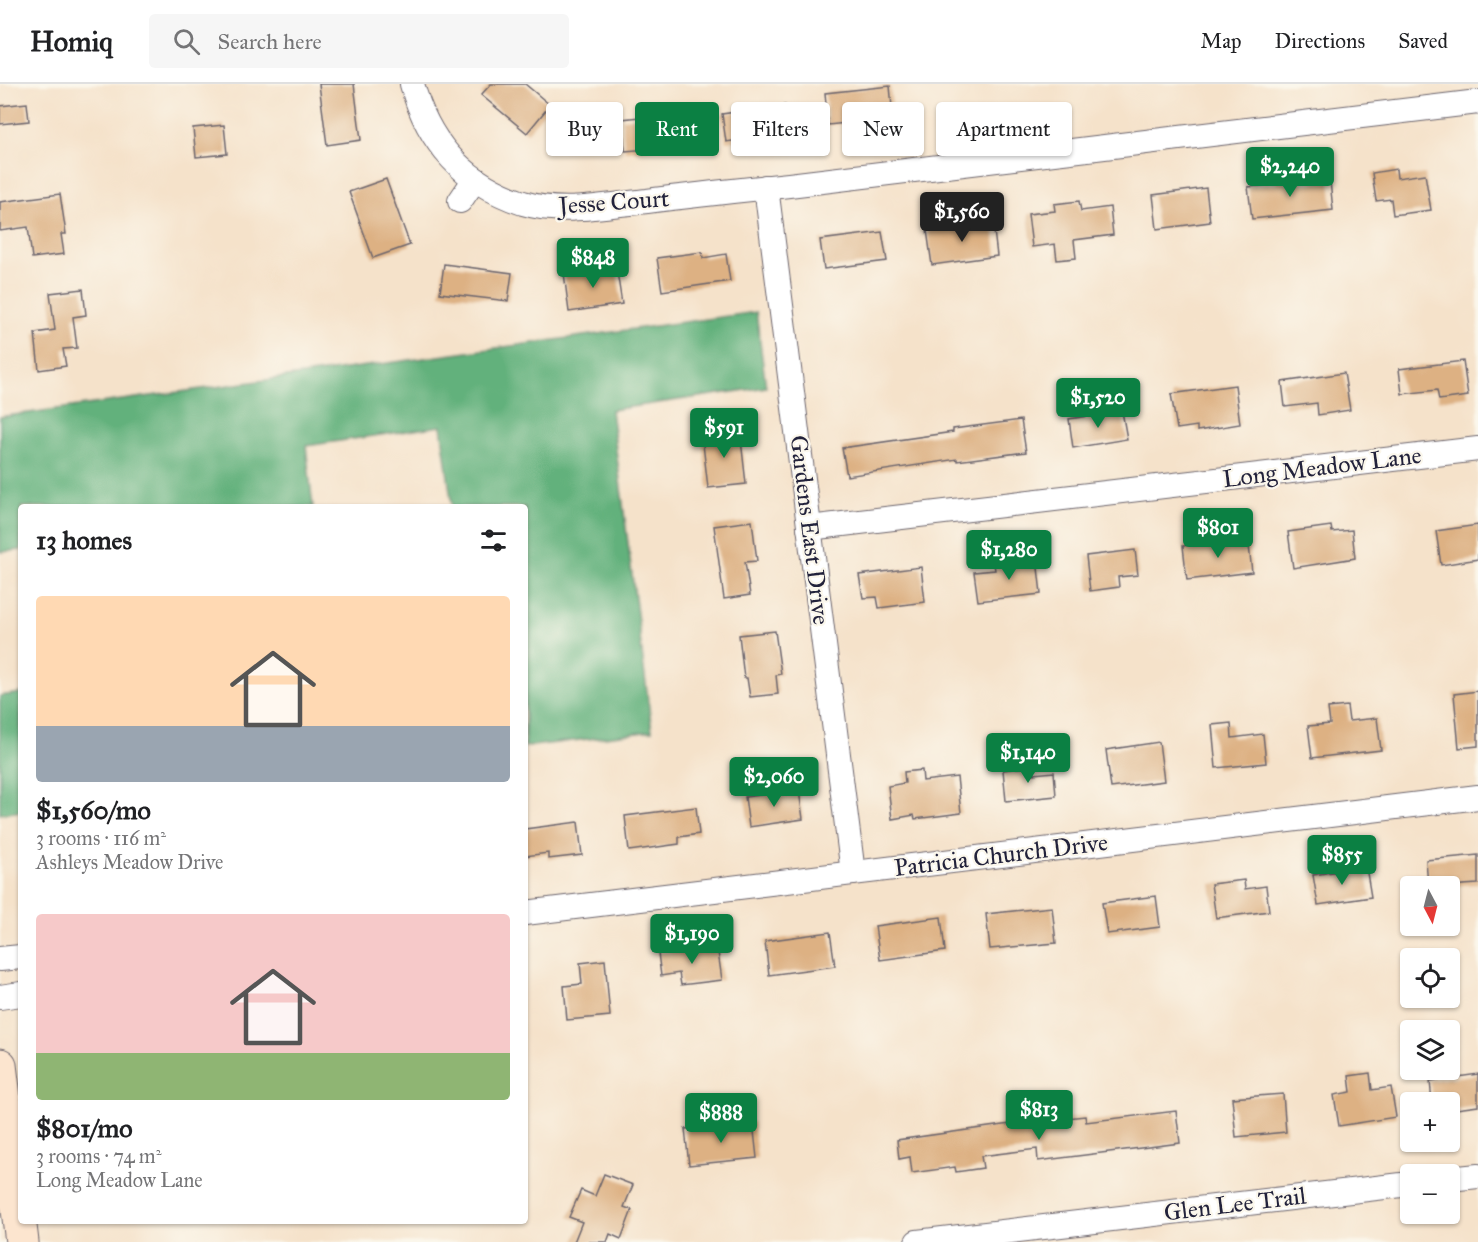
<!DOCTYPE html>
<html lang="en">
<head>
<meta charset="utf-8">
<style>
  :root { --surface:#fff; --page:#f6f6f6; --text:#202124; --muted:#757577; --line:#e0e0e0; --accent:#0b8043 }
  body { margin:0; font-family:"IM FELL Great Primer",serif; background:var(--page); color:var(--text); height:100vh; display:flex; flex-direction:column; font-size:22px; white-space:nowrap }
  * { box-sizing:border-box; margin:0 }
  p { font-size:20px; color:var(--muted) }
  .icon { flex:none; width:33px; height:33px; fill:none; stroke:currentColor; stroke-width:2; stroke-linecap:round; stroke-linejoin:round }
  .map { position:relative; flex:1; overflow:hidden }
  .panel { position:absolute; left:18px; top:420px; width:510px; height:720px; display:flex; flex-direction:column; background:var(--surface); border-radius:6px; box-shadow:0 2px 4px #0004 }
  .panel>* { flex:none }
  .guide { position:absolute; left:546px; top:18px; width:570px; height:54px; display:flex; gap:12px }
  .needle { width:39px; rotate:173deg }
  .controls { position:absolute; left:1400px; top:792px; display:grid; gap:12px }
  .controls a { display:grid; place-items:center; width:60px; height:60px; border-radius:6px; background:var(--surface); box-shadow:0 2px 4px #0004; font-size:30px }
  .price { position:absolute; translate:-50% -51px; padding:0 14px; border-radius:6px; background:var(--accent); color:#fff; font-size:20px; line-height:39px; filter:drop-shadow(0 2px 3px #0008) }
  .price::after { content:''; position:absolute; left:50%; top:36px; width:18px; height:14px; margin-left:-9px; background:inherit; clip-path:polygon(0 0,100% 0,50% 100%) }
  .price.selected { background:#222; color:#fff }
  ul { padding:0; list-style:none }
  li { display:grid; align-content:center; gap:12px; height:318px; padding:0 18px }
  li span { display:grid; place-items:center; height:186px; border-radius:6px; color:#555 }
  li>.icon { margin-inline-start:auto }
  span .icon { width:108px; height:108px; fill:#fffc; stroke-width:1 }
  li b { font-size:26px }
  h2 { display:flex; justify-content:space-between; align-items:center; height:72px; padding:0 18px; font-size:26px }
  .pill { padding:0 21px; border-radius:6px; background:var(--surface); box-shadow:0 2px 4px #0004; font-size:21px; line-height:54px }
  .pill.selected { background:var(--accent); color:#fff }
  header { display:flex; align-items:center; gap:36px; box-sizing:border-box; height:84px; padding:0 30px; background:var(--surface); border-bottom:2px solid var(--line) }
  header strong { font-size:28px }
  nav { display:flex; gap:33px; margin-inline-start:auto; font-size:21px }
  .search { width:420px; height:54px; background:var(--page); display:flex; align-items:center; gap:15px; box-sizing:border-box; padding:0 21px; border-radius:6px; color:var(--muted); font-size:22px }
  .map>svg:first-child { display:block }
  .forest { fill:#62b17c; stroke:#426a5c; stroke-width:1.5 }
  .building { fill:#ddb183 }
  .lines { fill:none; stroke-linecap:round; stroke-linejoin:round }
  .minor-casing { stroke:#6c656d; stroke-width:26 }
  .secondary-casing { stroke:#6c656d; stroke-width:35 }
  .minor { stroke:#fff; stroke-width:24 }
  .secondary { stroke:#fce5cf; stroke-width:33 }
  .labels { text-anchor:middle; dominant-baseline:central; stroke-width:4.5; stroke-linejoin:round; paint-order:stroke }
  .street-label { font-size:24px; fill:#22223b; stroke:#fbf7ec }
</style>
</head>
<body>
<header>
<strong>Homiq</strong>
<div class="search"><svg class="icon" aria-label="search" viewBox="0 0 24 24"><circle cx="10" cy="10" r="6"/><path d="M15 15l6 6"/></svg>Search here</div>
<nav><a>Map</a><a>Directions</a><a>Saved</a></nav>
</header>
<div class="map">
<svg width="1478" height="1158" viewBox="0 0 1478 1158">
  <rect width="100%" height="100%" fill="#fbf7ec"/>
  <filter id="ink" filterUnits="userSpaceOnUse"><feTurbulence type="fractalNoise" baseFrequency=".0167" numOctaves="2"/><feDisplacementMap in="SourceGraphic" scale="12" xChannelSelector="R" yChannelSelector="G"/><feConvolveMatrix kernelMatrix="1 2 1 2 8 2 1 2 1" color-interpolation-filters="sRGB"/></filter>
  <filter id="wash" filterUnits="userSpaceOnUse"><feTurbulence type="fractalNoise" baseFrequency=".008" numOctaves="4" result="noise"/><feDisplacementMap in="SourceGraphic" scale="24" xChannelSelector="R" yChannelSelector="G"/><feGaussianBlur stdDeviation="1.35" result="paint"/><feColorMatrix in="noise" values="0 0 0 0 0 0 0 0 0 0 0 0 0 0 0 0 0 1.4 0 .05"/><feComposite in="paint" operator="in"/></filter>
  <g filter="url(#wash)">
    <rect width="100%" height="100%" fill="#f5e2ca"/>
    <g class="forest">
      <path d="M756 228 766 303 611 326 652 647 525 663V423H452L441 342 306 362 313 423H21V466L0 468V333Z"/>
      <path d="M21 609V727L0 730V612Z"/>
    </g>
    <g id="blocks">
      <g class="building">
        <path d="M319 0H354L361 56 327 61Z"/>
        <path d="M491 0H525L550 21 527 49 481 11Z"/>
        <path d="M890 2 893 34 828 41 825 9Z"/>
        <path d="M27 19 29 37 0 40V22Z"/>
        <path d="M785 21 789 49 726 58 722 30Z"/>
        <path d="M677 29 680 56 660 58 661 64 625 67 622 35Z"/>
        <path d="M224 41 227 70 196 73 193 44Z"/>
        <path d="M1396 85 1397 94 1425 90 1431 126 1393 131 1391 115 1376 117 1372 89Z"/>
        <path d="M1301 92 1302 100 1330 97 1333 126 1252 135 1248 103 1277 100 1276 95Z"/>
        <path d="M386 95 410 161 373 174 349 108Z"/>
        <path d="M1206 104 1210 138 1157 145 1153 111Z"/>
        <path d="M60 110 66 150H61L64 170 32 174 28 143 0 147V118Z"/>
        <path d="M1079 117 1081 127 1110 123 1113 151 1074 156 1076 174 1057 176 1055 160 1032 163 1028 130 1055 127 1054 120Z"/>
        <path d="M993 138 997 172 932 181 927 146Z"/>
        <path d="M882 148 887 177 824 185 820 156Z"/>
        <path d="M702 168 703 174 726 170 730 197 662 207 657 174Z"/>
        <path d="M444 180 512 189 508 217 440 209Z"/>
        <path d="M616 181 622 220 569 228 564 189Z"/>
        <path d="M83 205 86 231 73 233 77 264 63 265 66 282 39 286 35 249 55 246 50 209Z"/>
        <path d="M1463 277 1468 312 1439 316 1437 306 1402 310 1399 285Z"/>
        <path d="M1344 289 1350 326 1318 331 1317 319 1285 323 1282 298Z"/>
        <path d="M1235 301 1240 340 1197 347V342L1177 345 1171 310Z"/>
        <path d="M1122 327 1127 355 1073 364 1069 335Z"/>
        <path d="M1021 336 1026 368 957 377V375L847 392 842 364 953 348V345Z"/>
        <path d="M740 347 746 400 708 404 702 351Z"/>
        <path d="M752 437 757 477 745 478 750 511 724 515 714 442Z"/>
        <path d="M1478 441V475L1441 481 1436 447Z"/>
        <path d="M1331 442 1332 448 1352 446 1355 474 1293 484 1288 448Z"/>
        <path d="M1248 453 1252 488 1187 496 1183 462Z"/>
        <path d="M1135 466 1138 491 1118 493 1119 503 1090 507 1086 472Z"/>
        <path d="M1037 475 1041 510 978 517 974 488 995 486 994 480Z"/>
        <path d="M921 483 925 518 879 524 877 513 863 514 859 491Z"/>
        <path d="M775 547 781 590 776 591 778 610 750 613 747 594H744L739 551Z"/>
        <path d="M1478 607V662L1459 664 1454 610Z"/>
        <path d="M1347 622 1349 637 1377 634 1381 666 1312 674 1308 642 1330 640 1328 624Z"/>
        <path d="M1231 639 1232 654 1263 650 1266 679 1216 684 1212 641Z"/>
        <path d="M1159 658 1164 697 1111 704 1106 666Z"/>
        <path d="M1033 682 1034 690 1054 688 1056 712 1006 717 1003 686Z"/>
        <path d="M922 686 923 697 957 693 961 729 915 735 914 731 892 735 888 702 905 699 904 688Z"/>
        <path d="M799 706 803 735 749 743 745 713Z"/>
        <path d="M696 723 699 750 679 753V760L629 767 625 732Z"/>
        <path d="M578 738 582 771 548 775V769L525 772V745Z"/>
        <path d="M1478 771V800L1448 802H1428L1426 776Z"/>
        <path d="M1366 783 1371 813 1318 821 1313 791Z"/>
        <path d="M1244 796 1245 805 1266 802 1269 827 1216 834 1211 800Z"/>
        <path d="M1156 812 1160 843 1107 850 1102 819Z"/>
        <path d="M1052 823 1056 859 990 865 986 830Z"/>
        <path d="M941 833 945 867 880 876 875 842Z"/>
        <path d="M830 848 835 882 769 891 765 857Z"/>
        <path d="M717 861 722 896 681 901 679 889 661 892 658 869Z"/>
        <path d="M605 876 610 932 567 936 564 902 582 900 580 879Z"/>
        <path d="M1370 989 1372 1006 1391 1003 1396 1033 1339 1042 1334 1011 1351 1008 1349 992Z"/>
        <path d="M1478 990V1022L1449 1026V1018H1432L1430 997Z"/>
        <path d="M1283 1010 1286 1048 1236 1053 1232 1014Z"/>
        <path d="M1176 1027 1180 1059 1038 1077 1037 1065 981 1072 983 1084 956 1088 955 1083 912 1089 910 1073 899 1075 897 1056 1003 1041 1085 1032 1086 1038Z"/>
        <path d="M753 1038 757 1074 689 1081 685 1045Z"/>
        <path d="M604 1090 633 1101 624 1123 632 1126 621 1155 610 1150 607 1158H574L582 1138 569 1133 581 1106 595 1112Z"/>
      </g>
    </g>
  </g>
  <g filter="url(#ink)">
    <use href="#blocks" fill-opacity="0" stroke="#6c656d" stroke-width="1.5"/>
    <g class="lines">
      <g class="minor-casing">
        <g id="minor">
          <path d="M412 0C428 59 465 100 523 119 563 131 607 121 647 117 695 111 742 106 789 101 1019 73 1248 46 1478 18"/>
          <path d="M766 103 853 789"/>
          <path d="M460 117 475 95"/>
          <path d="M809 444 1478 365"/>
          <path d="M525 829 1478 713"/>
          <path d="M0 875 21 873"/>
          <path d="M0 913 21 910"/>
          <path d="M1449 1095 1478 1092"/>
          <path d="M917 1158 1410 1100"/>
        </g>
      </g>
      <g class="secondary-casing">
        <path id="secondary" d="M0 981 22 1158"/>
      </g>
      <use href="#minor" class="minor"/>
      <use href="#secondary" class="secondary"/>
    </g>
  </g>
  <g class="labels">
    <g class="street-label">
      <text transform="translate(614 118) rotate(-4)">Jesse Court</text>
      <text transform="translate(1322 383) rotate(-7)">Long Meadow Lane</text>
      <text transform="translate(810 446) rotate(83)">Gardens East Drive</text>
      <text transform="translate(1001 771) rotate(-7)">Patricia Church Drive</text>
      <text transform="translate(1235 1120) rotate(-7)">Glen Lee Trail</text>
    </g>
  </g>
</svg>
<div class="controls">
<a><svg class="needle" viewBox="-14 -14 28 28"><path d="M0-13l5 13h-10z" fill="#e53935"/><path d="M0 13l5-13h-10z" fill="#757577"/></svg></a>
<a><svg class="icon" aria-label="locate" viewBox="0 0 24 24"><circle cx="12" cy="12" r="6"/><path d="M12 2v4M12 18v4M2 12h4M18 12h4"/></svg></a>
<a><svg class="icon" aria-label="layers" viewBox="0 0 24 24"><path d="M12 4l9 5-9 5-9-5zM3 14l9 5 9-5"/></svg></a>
<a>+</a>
<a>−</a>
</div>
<b class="price" style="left:1290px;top:114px">$2,240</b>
<b class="price selected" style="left:962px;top:159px">$1,560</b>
<b class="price" style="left:593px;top:205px">$848</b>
<b class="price" style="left:1098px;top:345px">$1,520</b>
<b class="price" style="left:724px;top:375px">$591</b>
<b class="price" style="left:1218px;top:475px">$801</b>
<b class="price" style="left:1009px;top:497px">$1,280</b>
<b class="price" style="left:1028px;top:700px">$1,140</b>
<b class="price" style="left:774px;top:724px">$2,060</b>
<b class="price" style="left:1342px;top:802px">$855</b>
<b class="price" style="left:692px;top:881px">$1,190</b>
<b class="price" style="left:1039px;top:1057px">$813</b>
<b class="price" style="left:721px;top:1060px">$888</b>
<div class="guide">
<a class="pill">Buy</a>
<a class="pill selected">Rent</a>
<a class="pill">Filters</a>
<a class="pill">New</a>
<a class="pill">Apartment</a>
</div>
<section class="panel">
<h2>13 homes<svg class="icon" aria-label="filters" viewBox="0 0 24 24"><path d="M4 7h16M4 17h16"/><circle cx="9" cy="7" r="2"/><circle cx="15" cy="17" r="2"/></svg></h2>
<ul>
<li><span style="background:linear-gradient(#ffd9b3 70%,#9aa5b1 0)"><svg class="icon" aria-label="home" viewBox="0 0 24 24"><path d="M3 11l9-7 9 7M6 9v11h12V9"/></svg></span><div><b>$1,560/mo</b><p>3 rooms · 116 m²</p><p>Ashleys Meadow Drive</p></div></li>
<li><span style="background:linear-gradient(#f6c9c9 75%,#8fb573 0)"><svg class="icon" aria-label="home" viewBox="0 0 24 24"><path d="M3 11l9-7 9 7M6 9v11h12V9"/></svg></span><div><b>$801/mo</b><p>3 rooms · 74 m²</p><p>Long Meadow Lane</p></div></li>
</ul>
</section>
</div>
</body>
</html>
